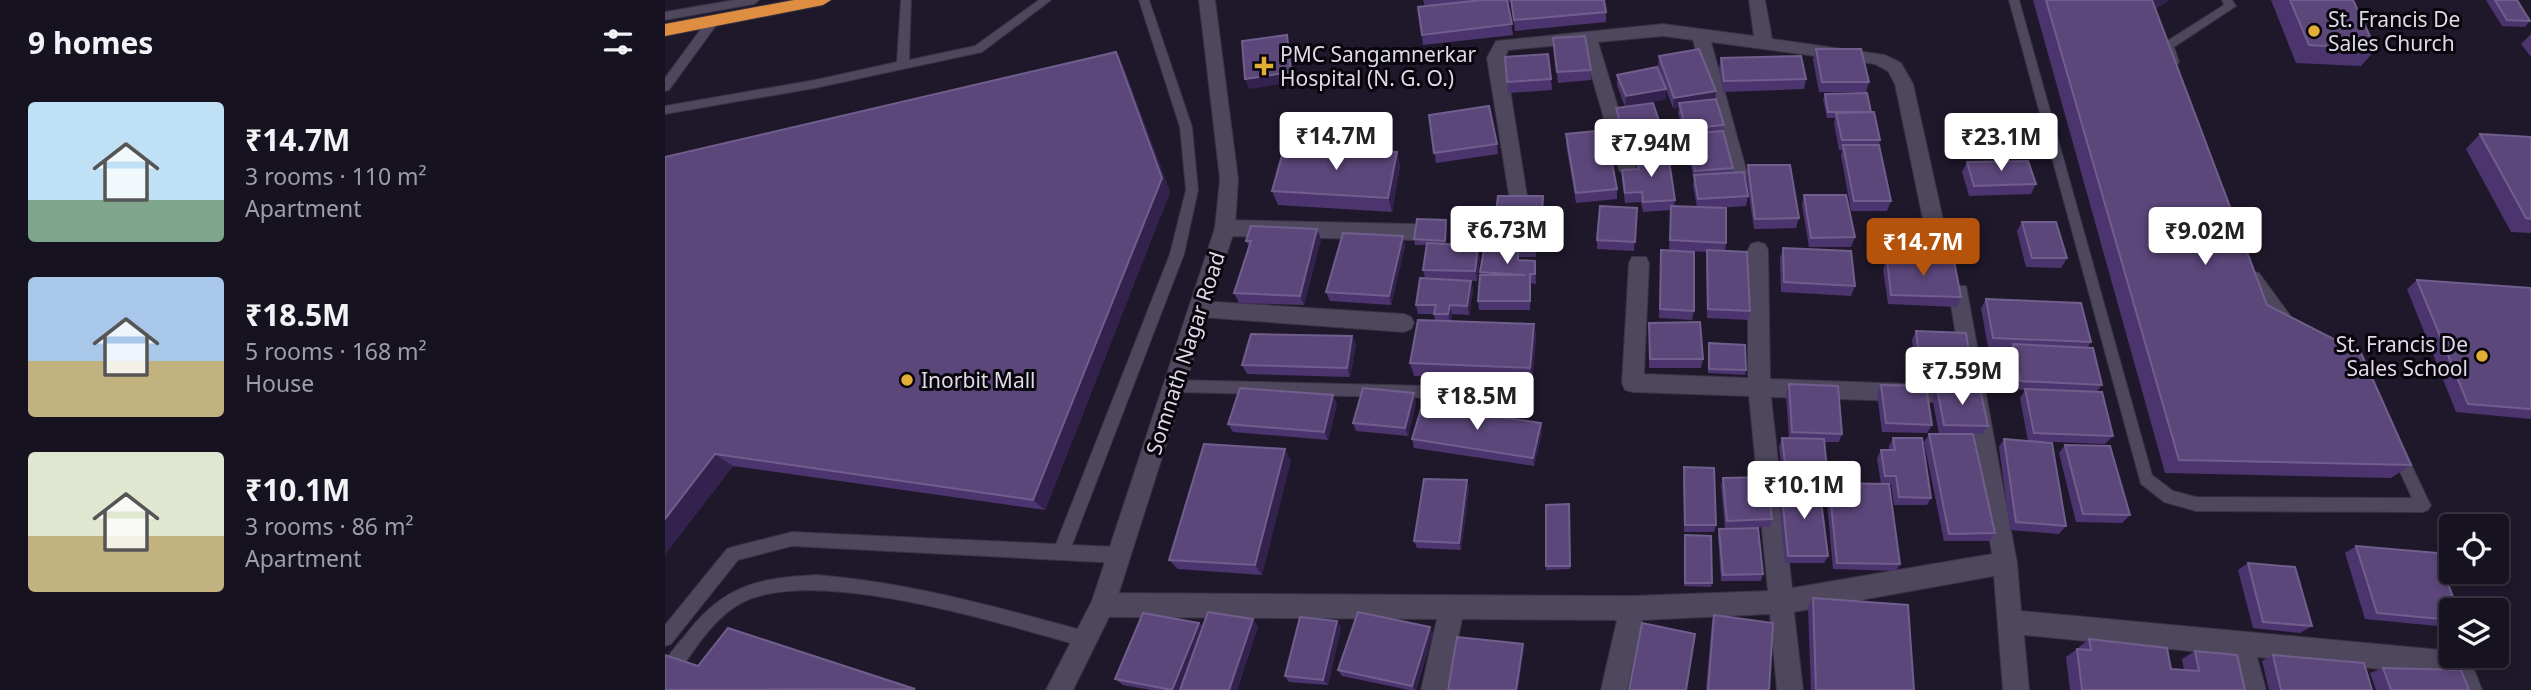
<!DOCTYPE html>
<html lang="en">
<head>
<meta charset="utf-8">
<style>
  :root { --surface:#171220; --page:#24202d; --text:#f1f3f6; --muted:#9e9ea5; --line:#36323e; --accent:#b45309 }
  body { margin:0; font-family:"Noto Sans",sans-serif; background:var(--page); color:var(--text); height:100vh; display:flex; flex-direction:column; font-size:26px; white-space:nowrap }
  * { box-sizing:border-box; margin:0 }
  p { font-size:23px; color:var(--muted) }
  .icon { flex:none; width:38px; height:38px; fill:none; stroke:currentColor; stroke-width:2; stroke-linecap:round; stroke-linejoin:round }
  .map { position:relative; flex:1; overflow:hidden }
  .drawer { display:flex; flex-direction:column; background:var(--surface); width:665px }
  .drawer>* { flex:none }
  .fabs { position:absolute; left:1774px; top:514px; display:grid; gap:14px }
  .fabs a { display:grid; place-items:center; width:70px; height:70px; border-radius:7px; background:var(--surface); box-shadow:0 4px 10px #0003,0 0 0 2px var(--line); font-size:35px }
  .price { position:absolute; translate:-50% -60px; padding:0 16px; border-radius:7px; background:#fff; color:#222; font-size:23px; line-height:46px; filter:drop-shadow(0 2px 4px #0008) }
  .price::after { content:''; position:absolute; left:50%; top:42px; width:21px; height:16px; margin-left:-10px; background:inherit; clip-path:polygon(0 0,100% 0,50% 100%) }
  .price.on { background:var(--accent); color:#fff }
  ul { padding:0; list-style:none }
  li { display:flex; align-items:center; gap:21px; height:175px; padding:0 28px }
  li span { display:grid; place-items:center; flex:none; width:196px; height:140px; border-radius:7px; color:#555 }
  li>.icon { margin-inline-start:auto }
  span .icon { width:84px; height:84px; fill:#fffc; stroke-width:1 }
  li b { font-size:30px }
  h2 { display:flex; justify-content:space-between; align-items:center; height:84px; padding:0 28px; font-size:30px }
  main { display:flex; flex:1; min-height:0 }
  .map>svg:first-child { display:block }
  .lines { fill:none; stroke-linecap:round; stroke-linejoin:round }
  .lane-casing { stroke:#383342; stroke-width:2 }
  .street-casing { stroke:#383342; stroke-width:2 }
  .secondary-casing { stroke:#383342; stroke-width:2 }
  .highway-casing { stroke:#383342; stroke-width:2 }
  .lane { fill:#4e475d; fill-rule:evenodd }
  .street { fill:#4e475d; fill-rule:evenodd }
  .secondary { fill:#4e475d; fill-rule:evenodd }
  .highway { fill:#df8d40; fill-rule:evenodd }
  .wall { fill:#4c356e }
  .shaded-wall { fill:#33224e }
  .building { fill:#5c477b; stroke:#705e8c; stroke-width:2 }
  .poi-dot { fill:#e3ae35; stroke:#08050d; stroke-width:2.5 }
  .labels { text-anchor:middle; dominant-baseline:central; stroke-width:6; stroke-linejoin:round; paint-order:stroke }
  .poi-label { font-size:21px; fill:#dedae8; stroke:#08050d; text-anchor:start }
  .street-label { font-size:21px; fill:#dedae8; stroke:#08050d }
</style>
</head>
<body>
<main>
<section class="drawer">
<h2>9 homes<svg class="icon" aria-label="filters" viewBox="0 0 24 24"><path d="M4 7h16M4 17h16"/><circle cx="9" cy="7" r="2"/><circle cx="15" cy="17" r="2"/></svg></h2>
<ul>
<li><span style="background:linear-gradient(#bfe0f5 70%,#7fa58c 0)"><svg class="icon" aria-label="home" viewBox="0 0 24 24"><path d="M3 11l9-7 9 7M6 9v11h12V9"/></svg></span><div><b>₹14.7M</b><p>3 rooms · 110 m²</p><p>Apartment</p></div></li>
<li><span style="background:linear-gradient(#a9c7e8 60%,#c2b280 0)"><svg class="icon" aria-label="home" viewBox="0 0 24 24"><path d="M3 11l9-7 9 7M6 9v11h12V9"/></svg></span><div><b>₹18.5M</b><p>5 rooms · 168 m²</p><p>House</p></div></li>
<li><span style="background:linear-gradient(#dfe7d0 60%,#c2b280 0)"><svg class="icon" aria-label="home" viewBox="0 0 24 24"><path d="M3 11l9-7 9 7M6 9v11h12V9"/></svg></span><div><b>₹10.1M</b><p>3 rooms · 86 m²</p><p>Apartment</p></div></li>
</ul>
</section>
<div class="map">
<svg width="1866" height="690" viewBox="0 0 1866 690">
  <rect width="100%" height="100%" fill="#1f182b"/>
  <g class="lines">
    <g class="lane-casing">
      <g id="lane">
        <path d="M69 0H94L89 4 0 20V12Z"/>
        <path d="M236 0H246L244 60 310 46 374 0H386L317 52 150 88 0 114V106L150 80 232 62Z"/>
        <path d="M474 0H484L527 127 533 190 519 254 407 545 454 547 460 550 462 555 460 560 454 563 127 546 73 560 6 644 0 646V625L62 549 68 547 127 532 391 544 505 254 521 190 515 127Z"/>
        <path d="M1344 0H1354L1487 475 1508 491 1531 497 1747 498 1726 452 1728 447 1733 445 1738 447 1763 500 1766 505 1763 510 1758 512 1531 511 1499 502 1476 484Z"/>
        <path d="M1557 0H1567L1571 6 1509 47 1514 62 1512 65H1504L1497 46 1499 43 1559 5Z"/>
        <path d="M48 17 54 21 52 24 4 90 0 91V78L44 18Z"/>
        <path d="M1589 272 1594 273 1629 321 1631 325 1629 329H1619L1584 281 1582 277Z"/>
        <path d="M510 380 809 387 814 389 816 393 814 397 809 399 510 392 505 390 503 386 505 382Z"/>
        <path d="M151 575C243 582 331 607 420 631L426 633 428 639 426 645 420 647C339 625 151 564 76 603 45 620 26 656 6 683L0 685C0 679 0 670 0 664 3 653 16 641 22 633 59 585 94 578 151 575Z"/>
      </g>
    </g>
    <g class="street-casing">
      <g id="street">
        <path d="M1084 0H1100L1107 39 1220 55 1236 63 1248 84 1280 229 1277 234H1263L1260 229 1230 84 1223 71 1210 64 1046 42 1082 173 1073 180 1064 173 1028 40 998 36 933 42 972 170 963 177 954 170 917 43 843 50 840 58 862 196 859 201H845L822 58 831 41 998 24 1089 36Z"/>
        <path d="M560 220 748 224 755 227 758 232 755 237 748 240 560 236 553 233 550 228 553 223Z"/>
        <path d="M1093 242 1100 244 1103 250 1105 379 1299 386 1284 292 1287 286H1301L1352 563 1356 611 1787 651V656H1804L1817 690H1791L1786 676 1592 657 1601 690H1575L1567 655 1359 635 1364 690H1338L1329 576 1129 612 1138 690H1112L1105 614 977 620 962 690H936L952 620 797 619 782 690H756L772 619 438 617 429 613 426 605 429 597 438 593 967 596 1103 591 1084 396 968 392 960 390 957 383 964 263 967 257H981L984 263 979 374 1083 378V250L1086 244ZM1106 397 1302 403 1327 554 1127 588Z"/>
        <path d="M535 301 739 314 746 317 749 323 746 329 739 332 535 317 528 315 525 309 528 303Z"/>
      </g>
    </g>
    <g class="secondary-casing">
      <path id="secondary" d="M534 0H550L573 179 570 228 450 605 408 690H381L427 601 550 228 555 179Z"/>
    </g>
    <g class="highway-casing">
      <path id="highway" d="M129 0H166L158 5 0 36V24Z"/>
    </g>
    <use href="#lane" class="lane"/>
    <use href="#street" class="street"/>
    <use href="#secondary" class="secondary"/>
    <use href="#highway" class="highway"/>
  </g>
  <g class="wall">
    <path d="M758 0H939L941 12V22L850 31 846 2H843L848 35 758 45 753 7H760Z"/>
    <path d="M1368 0H1504L1490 9 1602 305 1746 465 1726 478 1500 473Z"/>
    <path d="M1606 0H1688L1711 49 1696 66 1631 63Z"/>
    <path d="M1821 0H1852L1865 21 1860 27 1837 26Z"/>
    <path d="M1866 34V57L1856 44Z"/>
    <path d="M888 38 926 70V80L893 83Z"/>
    <path d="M1151 49 1204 82 1201 92H1154L1148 60Z"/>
    <path d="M451 52 458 66 505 192 380 510 68 466 0 554V157Z"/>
    <path d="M994 56 1051 91 1050 99 1059 125V131L1068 168 1067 173 1083 196 1081 206 1050 208 1061 243 1060 251 1085 311 1083 320 1042 318 1041 260 1042 252 1004 250 1006 210 978 212 976 202 960 203 957 180V170H972V156H976L973 129 956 132 951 114V108L994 121V126L975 129 1009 150V156H1003L1010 200 1009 206 1032 207 1028 185 1029 179 1021 144 1022 139H1020L1013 113 1014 107 1008 108 1001 89V99L960 107 952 85V75L1001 88 993 66Z"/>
    <path d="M840 57 886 79 887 90 843 93Z"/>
    <path d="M1056 58 1141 79 1139 89 1058 92 1054 68Z"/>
    <path d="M1160 94 1206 112 1215 140 1214 145 1226 201 1222 211H1186L1176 155 1177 150H1174L1169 123 1170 118H1162L1158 99Z"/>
    <path d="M764 115 832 144 833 154 771 163Z"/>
    <path d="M901 134 952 189V199L911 203 901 144Z"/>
    <path d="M1815 134 1866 137V233L1846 232 1801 149Z"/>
    <path d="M732 152 735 166 727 212 613 205 607 191Z"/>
    <path d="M1302 162 1371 184 1366 194 1304 196 1297 172Z"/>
    <path d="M1083 165 1134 218 1131 228 1089 229 1081 175Z"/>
    <path d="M1139 195 1190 237 1186 247H1144L1137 205Z"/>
    <path d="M878 196 879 206 877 233H872L871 257H854V260L870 261 871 284 866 283 865 310H814L813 301 815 272 837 250V247H822L821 238 830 226V222Z"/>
    <path d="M972 208 969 251 932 249V240Z"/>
    <path d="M781 220 782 225 781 245 815 256 812 281 790 280 806 281 808 290 804 315 787 314 786 321 869 324 871 337 867 381 749 376 745 363 770 320 769 314H753L751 305 760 278 758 270 762 245H750L749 239Z"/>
    <path d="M1357 222 1402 258 1396 268 1361 267 1352 231Z"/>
    <path d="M738 236 740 246 726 305 665 301 661 292Z"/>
    <path d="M656 239 639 305 574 303 569 293 584 246 581 241Z"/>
    <path d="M1118 248 1190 286 1186 296 1116 292 1115 258Z"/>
    <path d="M996 250 1029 311 1027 320 994 318Z"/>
    <path d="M1222 259 1296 297 1292 307 1223 304 1218 269Z"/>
    <path d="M1752 280 1866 288V419L1791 412 1742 289Z"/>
    <path d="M1321 299 1426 342 1422 348 1437 385 1431 392 1448 436 1440 444 1366 441 1401 526 1394 534 1345 530 1334 447 1339 439 1363 441 1355 398 1360 390 1349 389 1343 353 1346 348 1323 347 1316 308Z"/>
    <path d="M984 323 1038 359 1036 368H984Z"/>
    <path d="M1251 331 1308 376 1303 385 1252 382 1247 340Z"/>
    <path d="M687 336 691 345 685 377 582 374 577 365Z"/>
    <path d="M1044 343 1081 370 1080 375 1043 373Z"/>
    <path d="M1124 384 1177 434 1174 442H1159L1163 480 1160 488H1155L1163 556 1159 563H1120L1113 493 1116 485H1119L1114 447 1117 438 1124 439 1121 393Z"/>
    <path d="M1216 385 1267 425 1262 433 1217 432 1212 394Z"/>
    <path d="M1272 388 1323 426 1317 434H1274L1267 397Z"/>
    <path d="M751 402 743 436 691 431 688 423Z"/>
    <path d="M672 404 663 440 568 432 563 424Z"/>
    <path d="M876 423 877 432 869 466 749 448 747 439Z"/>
    <path d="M1264 434 1330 533 1325 541H1279L1259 442Z"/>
    <path d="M1228 438 1266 498 1262 505H1229L1226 484H1216L1212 458 1216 450H1224V446Z"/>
    <path d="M1400 445 1465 515 1457 523 1411 522 1394 453Z"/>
    <path d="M626 460 597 575 513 569 504 560Z"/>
    <path d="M1019 467 1051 525 1049 532H1019L1018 475Z"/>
    <path d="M1058 478 1107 519 1105 527 1060 528 1056 485Z"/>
    <path d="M1164 483 1235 564 1231 571 1168 569 1161 490Z"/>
    <path d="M804 488 796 550 752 548 749 541Z"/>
    <path d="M904 504 905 569 881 570V566Z"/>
    <path d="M1054 529 1098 574 1096 581H1056L1053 536Z"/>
    <path d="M1020 535 1047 583 1046 587 1019 586Z"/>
    <path d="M1691 546 1787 611V625L1783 627 1700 619 1680 553Z"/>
    <path d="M1583 563 1647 626 1635 633 1588 628 1573 570Z"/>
    <path d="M1148 598 1249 690H1146L1143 607Z"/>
    <path d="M1049 615 1104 690H1041L1047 621Z"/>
    <path d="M534 623 538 627 593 626 572 690H486L458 685 450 679Z"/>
    <path d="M676 627 663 685 624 682 620 676Z"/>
    <path d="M768 633 751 690H744L677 676 673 670Z"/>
    <path d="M1424 639 1506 669 1519 670 1517 659 1530 651 1580 690H1405L1401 657 1412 649H1414V647Z"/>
    <path d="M1608 655 1707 690H1604L1597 661Z"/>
    <path d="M1718 668 1804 690H1711L1705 673Z"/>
  </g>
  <g class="shaded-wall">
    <path d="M1486 0H1504L1477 17Z"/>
    <path d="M622 35 625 45 629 82 584 89 580 79Z"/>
    <path d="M451 52 458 66 505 192 380 510 368 500Z"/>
    <path d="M1001 89V99L960 107 961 96Z"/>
    <path d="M1051 91 1050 102 1014 103V107L1008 108 1009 98Z"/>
    <path d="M732 152 735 166 727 212 723 198Z"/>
    <path d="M878 196 879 206 877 233 876 224Z"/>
    <path d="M781 220 782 225 781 246 780 241Z"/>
    <path d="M652 229 656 239 639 305 635 296Z"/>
    <path d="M738 236 740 246 726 305 724 296Z"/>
    <path d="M813 246 815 256 812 281 810 271Z"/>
    <path d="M865 274 866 283 865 310Z"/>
    <path d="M806 281 808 290 804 315 802 306Z"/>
    <path d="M785 305 787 314 785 323 783 314Z"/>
    <path d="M869 324 871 337 867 381 865 368Z"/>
    <path d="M687 336 691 345 685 377 682 368Z"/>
    <path d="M749 393 751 402 743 436 740 428Z"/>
    <path d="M668 395 672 404 663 440 659 432Z"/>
    <path d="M876 423 877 432 869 466 868 458Z"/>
    <path d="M620 449 626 460 597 575 590 565Z"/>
    <path d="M50 454 68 466 0 554V519Z"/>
    <path d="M802 480 804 488 796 550 794 543Z"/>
    <path d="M588 619 593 626 572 690H564Z"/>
    <path d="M672 621 676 627 663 685 658 680Z"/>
    <path d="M534 623 540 629 516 690H507Z"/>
    <path d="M765 627 768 633 751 690H750L747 686Z"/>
    <path d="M858 644 859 650 853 690H851Z"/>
  </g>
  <g class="building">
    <path d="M817 0H842L847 24 757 35 753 7Z"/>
    <path d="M846 0H939L941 12 849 20Z"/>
    <path d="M1381 0H1487L1602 305 1696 353 1746 465 1514 460Z"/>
    <path d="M1625 0H1688L1711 49 1644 45Z"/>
    <path d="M1830 0H1852L1865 21 1842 20Z"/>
    <path d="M622 35 626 72 580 79 577 41Z"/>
    <path d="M920 36 926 70 892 72 888 38Z"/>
    <path d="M1034 49 1051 91 1009 98 994 56Z"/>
    <path d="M1151 49H1196L1204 82H1157Z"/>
    <path d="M451 52 497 178 368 500 50 454 0 519V157Z"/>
    <path d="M883 54 886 79 842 82 840 57Z"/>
    <path d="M1136 56 1141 79 1059 81 1056 58Z"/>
    <path d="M992 67 1001 89 961 96 952 75Z"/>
    <path d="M1202 93 1206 112H1163L1160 94Z"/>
    <path d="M1051 99 1059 125 1021 129 1014 103Z"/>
    <path d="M988 103 994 121 956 126 951 108Z"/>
    <path d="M824 106 832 144 769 153 764 115Z"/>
    <path d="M1209 112 1215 140H1177L1171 113Z"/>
    <path d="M1005 127 1009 150 976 153 973 129Z"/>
    <path d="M941 130 952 189 911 193 901 134Z"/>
    <path d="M1058 131 1068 168 1030 171 1022 134Z"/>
    <path d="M1815 134 1866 137V219L1861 218Z"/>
    <path d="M1178 145H1214L1226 201H1189Z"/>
    <path d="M619 148 732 152 723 198 607 191Z"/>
    <path d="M1003 154 1010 200 978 202 977 192 960 193 957 170 974 169 972 156Z"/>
    <path d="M1363 161 1371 184 1309 186 1302 162Z"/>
    <path d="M1083 165H1125L1134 218 1090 219Z"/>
    <path d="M1079 172 1083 196 1033 199 1029 175Z"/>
    <path d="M1139 195H1181L1190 237 1146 238Z"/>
    <path d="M833 196H878L876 224 830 222Z"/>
    <path d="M935 206 972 208 970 242 932 240Z"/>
    <path d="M1006 206 1061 208V243L1005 240Z"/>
    <path d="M752 219 781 220 780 241 749 239Z"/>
    <path d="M1357 222H1391L1402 258H1367Z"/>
    <path d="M586 226 652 229 635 296 569 293 586 241H581Z"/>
    <path d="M821 226 871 227 870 247 853 248V260L870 261V274H865V301H813L815 275H860L815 272 819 250H837L838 238H821Z"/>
    <path d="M678 233 738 236 724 296 661 292Z"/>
    <path d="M762 243 813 246 810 271 758 270Z"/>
    <path d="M1118 248 1186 251 1190 286 1119 282Z"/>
    <path d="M996 250 1029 252V311L995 309Z"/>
    <path d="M1042 250 1082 252 1085 311 1043 309Z"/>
    <path d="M1222 259 1289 261 1296 297 1226 295Z"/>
    <path d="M755 278 806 281 802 306 785 305 783 314H769L771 305H751Z"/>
    <path d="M1752 280 1866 288V409L1803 404Z"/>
    <path d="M1321 299 1416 303 1426 342 1328 338Z"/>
    <path d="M753 320 869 324 865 368 745 363Z"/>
    <path d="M1035 322 1038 359H985L984 323Z"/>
    <path d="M1251 331 1301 333 1308 376 1256 373Z"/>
    <path d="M586 334 687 336 682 368 577 365Z"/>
    <path d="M1044 343 1080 345 1081 370 1044 369Z"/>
    <path d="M1348 344 1428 348 1437 385 1355 381Z"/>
    <path d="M1124 384 1173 386 1177 434 1127 432Z"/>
    <path d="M1216 385 1261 386 1267 425 1221 423Z"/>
    <path d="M575 388 668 395 659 432 563 424Z"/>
    <path d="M698 388 749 393 740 428 688 423Z"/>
    <path d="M1272 388 1315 389 1323 426 1279 425Z"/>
    <path d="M1360 389 1437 392 1448 436 1369 433Z"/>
    <path d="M757 406 876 423 868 458 747 439Z"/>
    <path d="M1264 434H1308L1330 533 1284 534Z"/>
    <path d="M1117 438 1159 439 1163 480 1122 479Z"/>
    <path d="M1228 438H1257L1266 498 1234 497 1231 476H1220L1216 450H1230Z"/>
    <path d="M1339 439 1387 443 1401 526 1351 522Z"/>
    <path d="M539 444 620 449 590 565 504 560Z"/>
    <path d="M1400 445 1445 446 1465 515 1418 514Z"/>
    <path d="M1019 467 1049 468 1051 525H1020Z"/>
    <path d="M1102 477 1107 519 1062 521 1058 478Z"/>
    <path d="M759 479 802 480 794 543 749 541Z"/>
    <path d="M1164 483 1224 484 1235 564 1172 563Z"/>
    <path d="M1116 485H1154L1163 556H1123Z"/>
    <path d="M904 504 905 566H881V505Z"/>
    <path d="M1093 528 1098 574 1058 575 1054 529Z"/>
    <path d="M1020 535 1046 536 1047 583H1020Z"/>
    <path d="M1691 546 1772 553 1793 611H1787V620L1712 613Z"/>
    <path d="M1583 563 1630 567 1647 626 1598 622Z"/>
    <path d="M1148 598 1243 605 1249 690H1151Z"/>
    <path d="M543 612 588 619 564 690H515Z"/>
    <path d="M693 612 765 627 747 686 673 670Z"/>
    <path d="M478 613 534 623 507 690 450 679Z"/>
    <path d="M1049 615 1108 623 1104 690H1043Z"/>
    <path d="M635 617 672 621 658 680 620 676Z"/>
    <path d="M977 623 1030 634 1021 690H964Z"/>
    <path d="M63 628 250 689 0 690V655L33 666Z"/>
    <path d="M792 637 858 644 851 690H783Z"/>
    <path d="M1424 639 1502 648 1506 669 1534 671 1530 651 1572 655 1580 690H1417L1412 649 1426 650Z"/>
    <path d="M1608 655 1699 663 1707 690H1616Z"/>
    <path d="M1718 668 1796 670 1804 690H1726Z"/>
  </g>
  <g class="poi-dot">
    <circle cx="1649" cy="31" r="7"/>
    <path d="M595.5 55.5h7v7h7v7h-7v7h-7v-7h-7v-7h7z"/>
    <circle cx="1817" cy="356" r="7"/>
    <circle cx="242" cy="380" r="7"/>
  </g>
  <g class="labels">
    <g class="poi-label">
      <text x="1663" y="19">St. Francis De<tspan x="1663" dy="24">Sales Church</tspan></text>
      <text x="615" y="54">PMC Sangamnerkar<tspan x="615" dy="24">Hospital (N. G. O.)</tspan></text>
      <text x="1803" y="344" text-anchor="end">St. Francis De<tspan x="1803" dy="24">Sales School</tspan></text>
      <text x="256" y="380">Inorbit Mall</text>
    </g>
    <g class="street-label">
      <text transform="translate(520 353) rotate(-72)">Somnath Nagar Road</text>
    </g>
  </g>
</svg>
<div class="fabs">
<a><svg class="icon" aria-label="locate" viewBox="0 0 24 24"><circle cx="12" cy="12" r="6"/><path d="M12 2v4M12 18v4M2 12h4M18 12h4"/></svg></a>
<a><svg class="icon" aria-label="layers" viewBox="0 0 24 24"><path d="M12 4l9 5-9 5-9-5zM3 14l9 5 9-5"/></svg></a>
</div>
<b class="price" style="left:671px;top:172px">₹14.7M</b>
<b class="price" style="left:1336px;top:173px">₹23.1M</b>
<b class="price" style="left:986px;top:179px">₹7.94M</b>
<b class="price" style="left:842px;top:266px">₹6.73M</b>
<b class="price" style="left:1540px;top:267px">₹9.02M</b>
<b class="price on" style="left:1258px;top:278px">₹14.7M</b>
<b class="price" style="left:1297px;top:407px">₹7.59M</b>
<b class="price" style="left:812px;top:432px">₹18.5M</b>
<b class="price" style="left:1139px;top:521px">₹10.1M</b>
</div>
</main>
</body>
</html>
